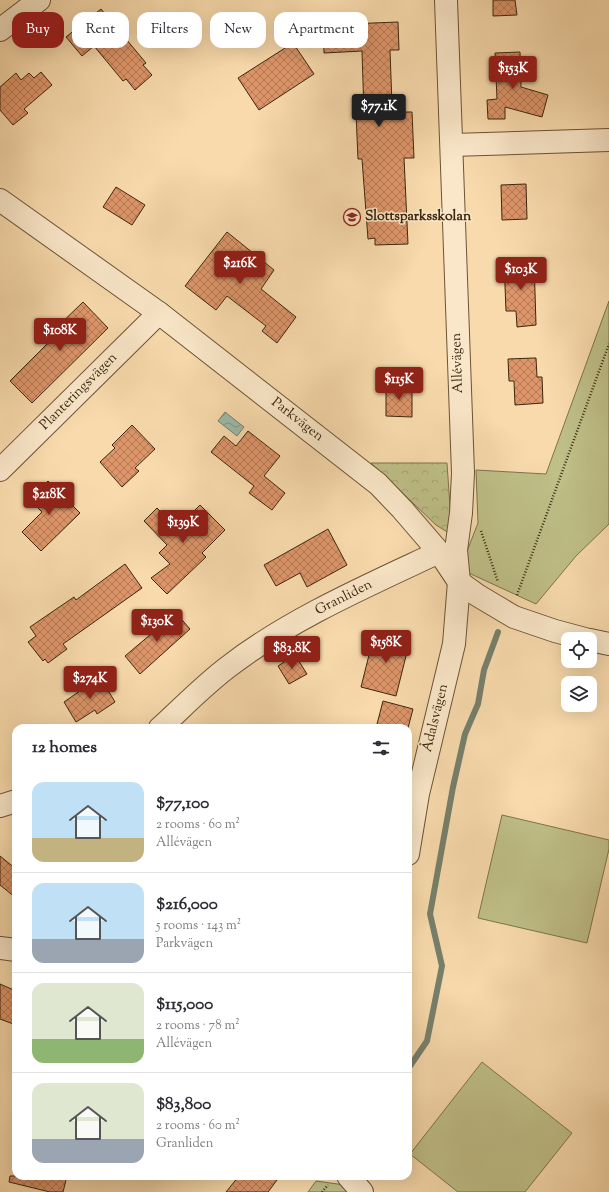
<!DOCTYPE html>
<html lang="en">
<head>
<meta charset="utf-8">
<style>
  :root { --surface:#fff; --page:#f7f7f7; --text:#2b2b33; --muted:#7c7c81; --line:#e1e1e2; --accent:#8f2418 }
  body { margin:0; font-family:"Sorts Mill Goudy",serif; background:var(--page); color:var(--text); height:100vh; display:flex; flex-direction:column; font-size:15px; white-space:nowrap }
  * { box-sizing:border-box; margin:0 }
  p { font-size:13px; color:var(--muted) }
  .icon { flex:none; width:22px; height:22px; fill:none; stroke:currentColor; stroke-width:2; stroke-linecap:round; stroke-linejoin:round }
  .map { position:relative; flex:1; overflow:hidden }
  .details { position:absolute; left:12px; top:724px; width:400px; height:456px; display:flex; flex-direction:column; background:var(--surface); border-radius:12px; box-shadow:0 4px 16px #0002 }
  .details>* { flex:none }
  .hud { position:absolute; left:12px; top:12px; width:400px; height:36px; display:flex; gap:8px }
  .fabs { position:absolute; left:561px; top:632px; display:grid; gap:8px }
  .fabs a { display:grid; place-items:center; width:36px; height:36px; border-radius:8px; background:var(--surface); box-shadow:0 4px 16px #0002; font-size:20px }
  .price { position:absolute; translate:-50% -34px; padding:0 9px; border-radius:4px; background:var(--accent); color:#fff; font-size:13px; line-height:26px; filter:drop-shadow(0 1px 2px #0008) }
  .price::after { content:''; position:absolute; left:50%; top:24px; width:12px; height:9px; margin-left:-6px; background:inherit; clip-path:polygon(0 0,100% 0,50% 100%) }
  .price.active { background:#222; color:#fff }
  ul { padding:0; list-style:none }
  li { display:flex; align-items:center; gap:12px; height:100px; padding:0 20px }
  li+li { border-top:1px solid var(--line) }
  li span { display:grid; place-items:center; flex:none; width:112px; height:80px; border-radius:12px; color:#555 }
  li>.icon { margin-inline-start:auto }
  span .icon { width:48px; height:48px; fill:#fffc; stroke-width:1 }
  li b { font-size:17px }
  h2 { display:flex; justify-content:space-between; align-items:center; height:48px; padding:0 20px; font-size:17px }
  .tag { padding:0 14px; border-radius:12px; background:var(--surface); box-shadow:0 4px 16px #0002; font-size:14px; line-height:36px }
  .tag.active { background:var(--accent); color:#fff }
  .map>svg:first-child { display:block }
  .green { fill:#bfbf88; stroke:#7e734b }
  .forest { fill:url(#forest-crowns); stroke:#7e734b }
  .water { fill:url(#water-waves); stroke:#76806c }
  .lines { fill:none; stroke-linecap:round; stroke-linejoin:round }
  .stream { stroke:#76806c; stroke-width:6 }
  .building { fill:url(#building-cross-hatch); stroke:#3c270e }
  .minor-casing { stroke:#6b5436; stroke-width:24 }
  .path { stroke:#3c270e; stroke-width:2.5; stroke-dasharray:1 2; stroke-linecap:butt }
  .minor { stroke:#fae7c9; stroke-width:22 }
  .labels { text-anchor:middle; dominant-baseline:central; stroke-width:3; stroke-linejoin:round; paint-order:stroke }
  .poi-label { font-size:14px; font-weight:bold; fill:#3c270e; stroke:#fae7c9; text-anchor:start }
  .street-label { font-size:14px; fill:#3c270e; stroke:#fae7c9 }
</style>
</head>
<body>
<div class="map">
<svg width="609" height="1192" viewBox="0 0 609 1192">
  <defs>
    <pattern id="forest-crowns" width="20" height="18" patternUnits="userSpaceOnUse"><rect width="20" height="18" fill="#bfbf88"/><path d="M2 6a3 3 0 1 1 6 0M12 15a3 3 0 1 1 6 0" fill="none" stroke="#a5a474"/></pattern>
    <pattern id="water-waves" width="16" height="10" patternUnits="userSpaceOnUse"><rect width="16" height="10" fill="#9dbbaa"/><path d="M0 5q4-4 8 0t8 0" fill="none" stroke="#819889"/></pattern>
    <pattern id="building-cross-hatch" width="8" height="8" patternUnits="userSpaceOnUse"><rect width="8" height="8" fill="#dd9569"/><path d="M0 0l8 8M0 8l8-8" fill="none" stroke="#b47a55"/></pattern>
  </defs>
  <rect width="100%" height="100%" fill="#f8daac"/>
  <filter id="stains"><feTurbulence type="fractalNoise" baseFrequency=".005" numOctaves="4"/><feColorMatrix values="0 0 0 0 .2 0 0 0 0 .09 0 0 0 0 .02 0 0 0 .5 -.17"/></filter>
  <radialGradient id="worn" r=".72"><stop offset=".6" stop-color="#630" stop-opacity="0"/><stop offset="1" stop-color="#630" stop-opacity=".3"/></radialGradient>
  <g class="green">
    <path d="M609 301V524L576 556 536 604 460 569 478 523 476 470 546 474Z"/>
    <path d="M502 815 609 840V849L587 943 478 918Z"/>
    <path d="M482 1062 572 1133 525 1192H458L410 1154Z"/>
    <path d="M316 1181 345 1185 351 1192H308Z"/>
  </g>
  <path class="forest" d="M371 463H447L450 507 449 533 436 525Z"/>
  <path class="water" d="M225 412 244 427 237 436 218 421Z"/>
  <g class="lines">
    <path class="stream" d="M408 1069 427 1041 442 966 430 914 453 787 465 734 478 704 484 670 498 632"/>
  </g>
  <g class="building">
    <path d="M493 0H515L517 15 493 16Z"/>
    <path d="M101 9 146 63 143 65 152 75 135 90 126 79 123 81 94 46 82 56 66 37Z"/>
    <path d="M398 22 399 50H390L392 105H402V112H412L414 158H404L408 244 375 245V238L368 239 362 159H358L356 114H364L362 51 324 53 323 25Z"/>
    <path d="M293 43 314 74 259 110 238 78Z"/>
    <path d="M520 52 521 87 548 95 542 117 505 107V119H488L487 100 497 99 495 53Z"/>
    <path d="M41 72 52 85 24 109 28 113 13 125 0 110V87L16 73 21 80 29 73 34 78Z"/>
    <path d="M526 184 527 219 502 220 501 185Z"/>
    <path d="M116 187 145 205 132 225 103 207Z"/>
    <path d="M227 232 274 270 261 289 296 317 277 343 262 331 266 326 227 296 216 310 185 286Z"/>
    <path d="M534 260 536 325 517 327 516 311H506L504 261Z"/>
    <path d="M83 302 108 328 32 403 10 381 57 334 54 330Z"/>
    <path d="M534 358H536L537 377H542L543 403 515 405 514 381H509L508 359Z"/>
    <path d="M386 385H412V417L386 416Z"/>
    <path d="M132 425 155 449 135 468 139 471 122 487 100 462 115 448 112 445Z"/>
    <path d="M248 431 280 456 264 476 285 493 272 510 249 493 254 486 211 452 224 436 236 446Z"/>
    <path d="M48 481 80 513 41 551 22 532 42 512 29 499Z"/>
    <path d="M200 505 225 530 202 553 206 557 167 594 151 578 170 564 159 553 167 545 144 521 157 508 177 528Z"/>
    <path d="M328 529 347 565 307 587 300 573 276 586 264 565Z"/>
    <path d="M125 564 142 588 63 644 67 649 48 663 45 659 43 661 28 642 36 636 30 627 74 597 76 600Z"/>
    <path d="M176 613 190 629 140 674 125 656Z"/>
    <path d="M375 631 410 640 396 696 361 687Z"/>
    <path d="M295 655 307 674 289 684 278 666Z"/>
    <path d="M100 677 115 702 97 714 95 710 76 722 64 702Z"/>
    <path d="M383 701 413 709 408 728H376Z"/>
    <path d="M0 856 16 869V898L0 885Z"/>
    <path d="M0 984 16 991V1025L0 1019Z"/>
    <path d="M10 1176H67L63 1192H50L9 1182Z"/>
    <path d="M239 1176H280L268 1192H226Z"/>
  </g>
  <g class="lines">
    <g class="minor-casing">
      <g id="minor">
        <path d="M0 30 39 0"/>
        <path d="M452 145 609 140"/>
        <path d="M0 200 159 313 378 484 402 509 439 552 459 582 477 595 514 617 555 631 585 639"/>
        <path d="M0 470 159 313"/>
        <path d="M590 640 609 644"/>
        <path d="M160 728C182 708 204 685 228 667 290 619 369 585 439 552"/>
        <path d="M0 806 16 801"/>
        <path d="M408 854 418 794 454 644 459 582 456 550 461 513 463 473 446 0"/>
        <path d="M0 948 16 950"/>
        <path d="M348 1176 362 1192"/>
      </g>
    </g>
    <g class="path">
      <path d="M481 531 498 582"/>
      <path d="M517 595 609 344"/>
      <path d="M322 1192 328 1185"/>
    </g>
    <use href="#minor" class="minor"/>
  </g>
  <defs>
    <g id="school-ring" transform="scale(0.9)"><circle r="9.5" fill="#fae7c9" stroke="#8f2418" stroke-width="1.5"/><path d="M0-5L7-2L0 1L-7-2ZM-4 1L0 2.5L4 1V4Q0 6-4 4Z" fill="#8f2418"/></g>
  </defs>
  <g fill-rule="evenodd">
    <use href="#school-ring" x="352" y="217"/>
  </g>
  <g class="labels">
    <g class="poi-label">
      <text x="365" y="217">Slottsparksskolan</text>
    </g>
    <g class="street-label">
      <text transform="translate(458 363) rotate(-92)">Allévägen</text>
      <text transform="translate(79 392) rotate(-45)">Planteringsvägen</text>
      <text transform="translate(297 420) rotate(38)">Parkvägen</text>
      <text transform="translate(344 598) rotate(-27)">Granliden</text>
      <text transform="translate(436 718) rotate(-76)">Ådalsvägen</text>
    </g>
  </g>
  <rect width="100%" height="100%" filter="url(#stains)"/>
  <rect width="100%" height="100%" fill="url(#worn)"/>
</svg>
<div class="fabs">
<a><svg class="icon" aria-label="locate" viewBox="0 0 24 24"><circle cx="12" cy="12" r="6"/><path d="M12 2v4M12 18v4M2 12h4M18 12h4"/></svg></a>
<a><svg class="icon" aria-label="layers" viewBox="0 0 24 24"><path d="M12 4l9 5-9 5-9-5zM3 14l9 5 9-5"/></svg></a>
</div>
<b class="price" style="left:513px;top:90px">$153K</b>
<b class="price active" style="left:379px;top:128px">$77.1K</b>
<b class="price" style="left:240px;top:285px">$216K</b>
<b class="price" style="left:521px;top:291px">$103K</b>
<b class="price" style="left:60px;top:352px">$108K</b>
<b class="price" style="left:399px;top:401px">$115K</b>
<b class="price" style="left:49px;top:516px">$218K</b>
<b class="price" style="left:183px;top:544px">$139K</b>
<b class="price" style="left:157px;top:643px">$130K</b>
<b class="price" style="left:386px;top:664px">$158K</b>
<b class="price" style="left:292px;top:670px">$83.8K</b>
<b class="price" style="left:90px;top:700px">$274K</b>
<div class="hud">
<a class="tag active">Buy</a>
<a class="tag">Rent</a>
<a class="tag">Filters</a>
<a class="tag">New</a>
<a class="tag">Apartment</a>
</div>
<section class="details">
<h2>12 homes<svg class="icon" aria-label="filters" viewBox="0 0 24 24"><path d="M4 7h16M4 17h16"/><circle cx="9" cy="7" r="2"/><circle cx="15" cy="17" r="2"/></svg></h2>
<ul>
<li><span style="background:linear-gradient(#bfe0f5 70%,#c2b280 0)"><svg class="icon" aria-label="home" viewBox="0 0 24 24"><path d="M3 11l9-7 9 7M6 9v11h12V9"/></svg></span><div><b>$77,100</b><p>2 rooms · 60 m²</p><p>Allévägen</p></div></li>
<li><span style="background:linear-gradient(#bfe0f5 70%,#9aa5b1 0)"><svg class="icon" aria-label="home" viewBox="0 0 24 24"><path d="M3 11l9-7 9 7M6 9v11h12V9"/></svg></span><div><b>$216,000</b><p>5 rooms · 143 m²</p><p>Parkvägen</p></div></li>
<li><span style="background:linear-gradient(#dfe7d0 70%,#8fb573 0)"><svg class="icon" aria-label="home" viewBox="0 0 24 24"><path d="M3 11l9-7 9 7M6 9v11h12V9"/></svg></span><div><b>$115,000</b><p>2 rooms · 78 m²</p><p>Allévägen</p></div></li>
<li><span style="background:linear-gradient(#dfe7d0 70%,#9aa5b1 0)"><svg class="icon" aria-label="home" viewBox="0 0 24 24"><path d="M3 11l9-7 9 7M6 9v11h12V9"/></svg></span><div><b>$83,800</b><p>2 rooms · 60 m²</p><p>Granliden</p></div></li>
</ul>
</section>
</div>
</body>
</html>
